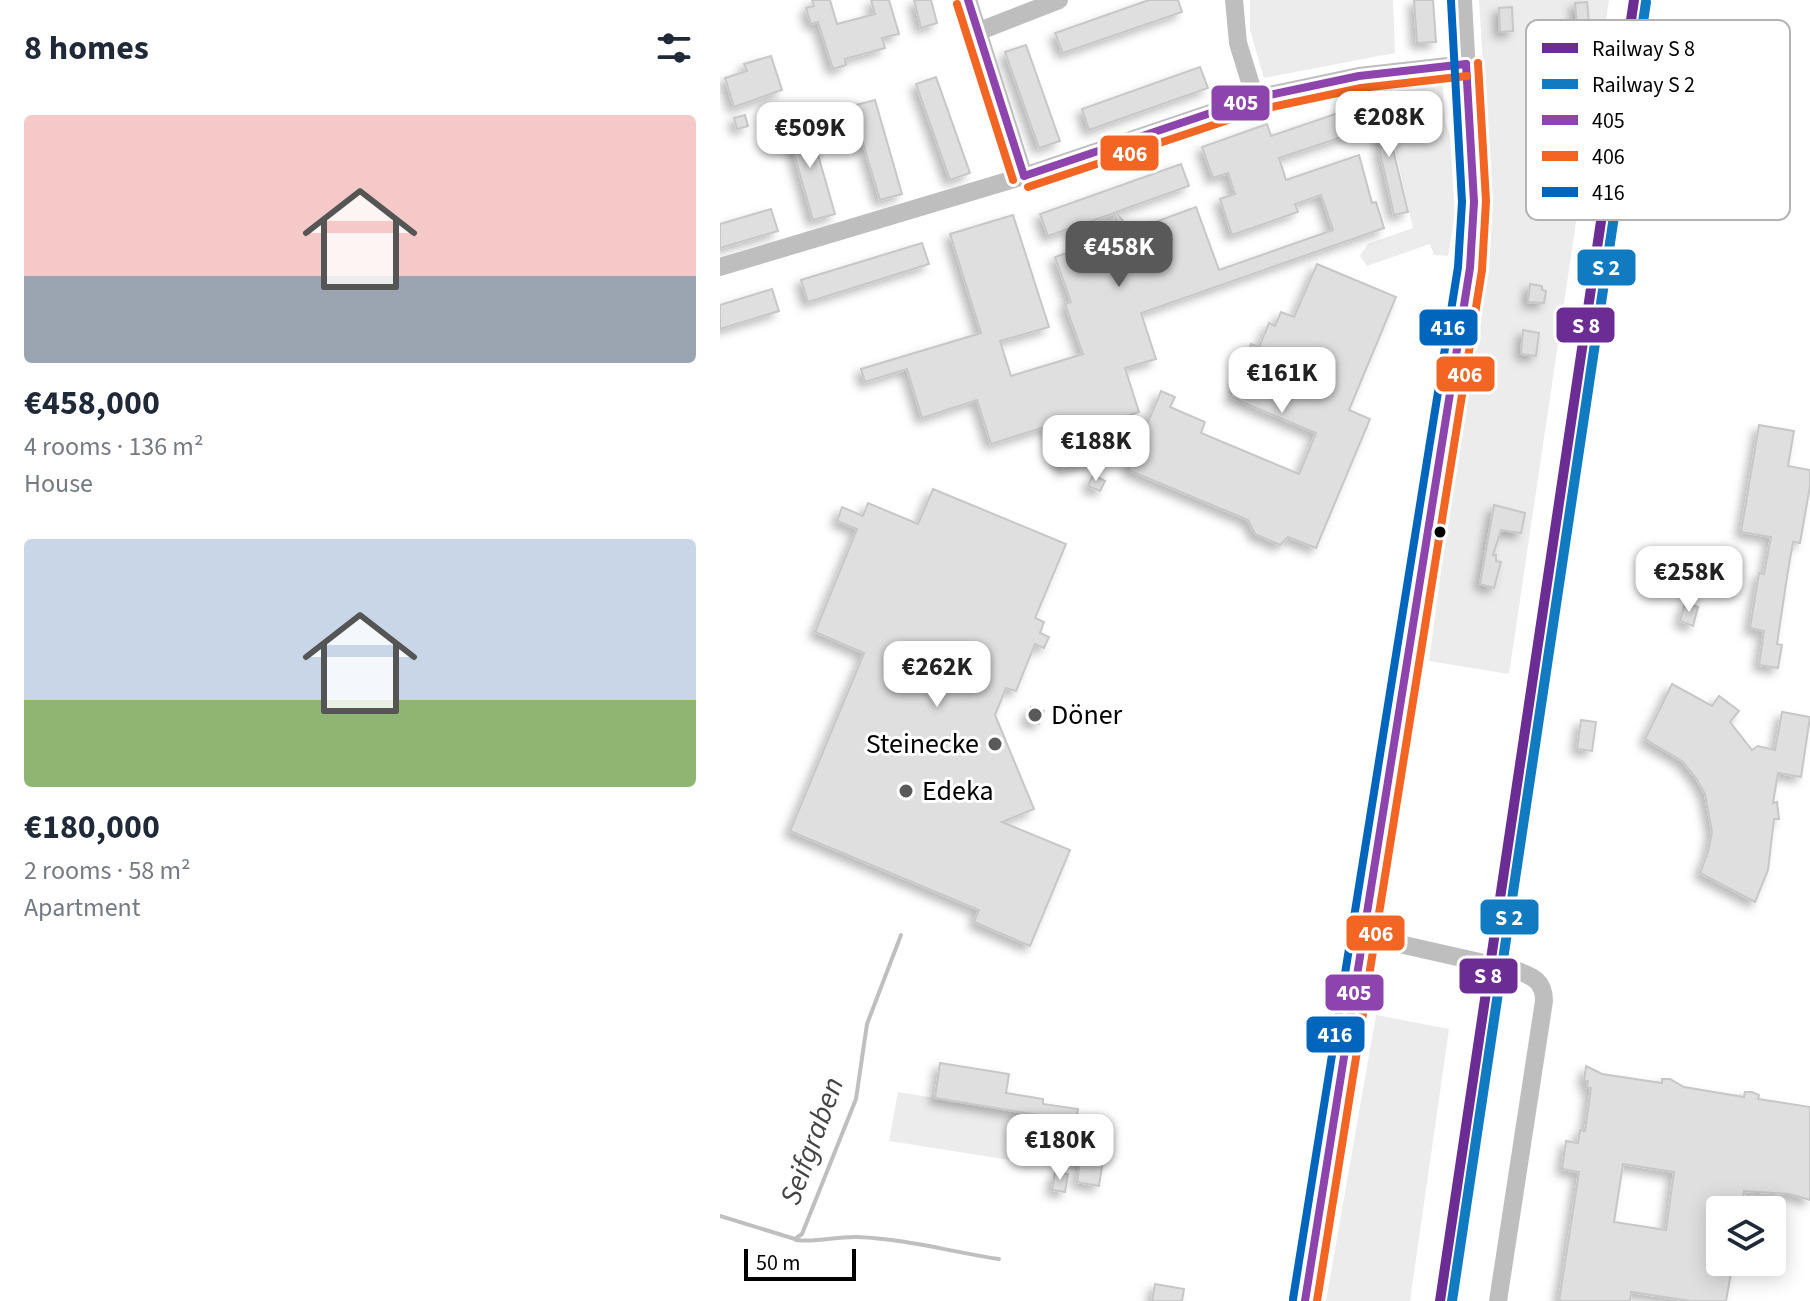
<!DOCTYPE html>
<html lang="en">
<head>
<meta charset="utf-8">
<style>
  :root { --surface:#fff; --page:#f6f6f7; --text:#1f2937; --muted:#747a83; --accent:#595959 }
  body { margin:0; font-family:"Source Sans 3",sans-serif; background:var(--page); color:var(--text); height:100vh; display:flex; flex-direction:column; font-size:30px; white-space:nowrap }
  * { box-sizing:border-box; margin:0 }
  p { font-size:26px; color:var(--muted) }
  .icon { flex:none; width:44px; height:44px; fill:none; stroke:currentColor; stroke-width:2; stroke-linecap:round; stroke-linejoin:round }
  .map { position:relative; flex:1; overflow:hidden }
  .drawer { display:flex; flex-direction:column; background:var(--surface); width:720px }
  .drawer>* { flex:none }
  .tools { position:absolute; left:986px; top:1196px; display:grid; gap:16px }
  .tools a { display:grid; place-items:center; width:80px; height:80px; border-radius:8px; background:var(--surface); box-shadow:0 4px 20px #0003; font-size:40px }
  .scale { position:absolute; left:24px; bottom:20px; width:112px; box-sizing:border-box; padding-left:8px; border:4px solid #000; border-top:0; font-size:22px; line-height:28px; white-space:nowrap; color:#000; -webkit-text-stroke:6px #fff; paint-order:stroke }
  .price { position:absolute; translate:-50% -68px; padding:0 18px; border-radius:16px; background:#fff; color:#222; font-size:26px; line-height:52px; filter:drop-shadow(0 2px 4px #0008) }
  .price::after { content:''; position:absolute; left:50%; top:48px; width:24px; height:18px; margin-left:-12px; background:inherit; clip-path:polygon(0 0,100% 0,50% 100%) }
  .price.on { background:var(--accent); color:#fff }
  ul { padding:0; list-style:none }
  li { display:grid; align-content:center; gap:16px; height:424px; padding:0 24px }
  li span { display:grid; place-items:center; height:248px; border-radius:8px; color:#555 }
  li>.icon { margin-inline-start:auto }
  span .icon { width:144px; height:144px; fill:#fffc; stroke-width:1 }
  li b { font-size:34px }
  h2 { display:flex; justify-content:space-between; align-items:center; height:96px; padding:0 24px; font-size:34px }
  main { display:flex; flex:1; min-height:0 }
  .map>svg:first-child { display:block }
  .green { fill:#ececec }
  .lines { fill:none; stroke-linecap:round; stroke-linejoin:round }
  .stream { stroke:#bfbfbf; stroke-width:4 }
  .building { fill:#dfdfdf; stroke:#c7c7c7; stroke-width:2; fill-rule:evenodd; filter:url(#shadow) }
  .minor { stroke:#bebebe; stroke-width:18 }
  .bus-1-casing { stroke:#fff; stroke-width:14 }
  .bus-2-casing { stroke:#fff; stroke-width:14 }
  .bus-3-casing { stroke:#fff; stroke-width:14 }
  .bus-1 { stroke:#8e44ad; stroke-width:8 }
  .bus-2 { stroke:#f26522; stroke-width:8 }
  .bus-3 { stroke:#0065bd; stroke-width:8 }
  .rail-1-casing { stroke:#fff; stroke-width:16 }
  .rail-2-casing { stroke:#fff; stroke-width:16 }
  .rail-1 { stroke:#6b2c94; stroke-width:10 }
  .rail-2 { stroke:#107bc0; stroke-width:10 }
  .bus-dot { fill:#000; stroke:#fff; stroke-width:3 }
  .poi-dot { fill:#595959; stroke:#fff; stroke-width:3 }
  .labels { text-anchor:middle; dominant-baseline:central; stroke-width:6; stroke-linejoin:round; paint-order:stroke }
  .poi-label { font-size:28px; fill:#000; stroke:#fff; text-anchor:start }
  .water-label { font-size:30px; font-style:italic; fill:#444; stroke:#fff }
  .key { fill:#fff; stroke:#b2b2b2; stroke-width:2 }
  .key-label { font-size:22px; fill:#000 }
  .line-badge { stroke:#fff; stroke-width:3 }
  .badge-label { font-size:22px; text-anchor:middle; font-weight:bold; fill:#fff }
</style>
</head>
<body>
<main>
<section class="drawer">
<h2>8 homes<svg class="icon" aria-label="filters" viewBox="0 0 24 24"><path d="M4 7h16M4 17h16"/><circle cx="9" cy="7" r="2"/><circle cx="15" cy="17" r="2"/></svg></h2>
<ul>
<li><span style="background:linear-gradient(#f6c9c9 65%,#9aa5b1 0)"><svg class="icon" aria-label="home" viewBox="0 0 24 24"><path d="M3 11l9-7 9 7M6 9v11h12V9"/></svg></span><div><b>€458,000</b><p>4 rooms · 136 m²</p><p>House</p></div></li>
<li><span style="background:linear-gradient(#c9d6e8 65%,#8fb573 0)"><svg class="icon" aria-label="home" viewBox="0 0 24 24"><path d="M3 11l9-7 9 7M6 9v11h12V9"/></svg></span><div><b>€180,000</b><p>2 rooms · 58 m²</p><p>Apartment</p></div></li>
</ul>
</section>
<div class="map">
<svg width="1090" height="1301" viewBox="0 0 1090 1301">
  <defs>
    <filter id="shadow"><feDropShadow dx="-5.5" dy="5.5" stdDeviation="4" flood-color="#0004"/></filter>
  </defs>
  <rect width="100%" height="100%" fill="#fff"/>
  <g class="green">
    <path d="M530 0H673L675 53 544 78 530 30Z"/>
    <path d="M759 0H889L789 674 709 661 771 196Z"/>
    <path d="M722 73 725 122 730 135 735 215 728 256 714 255 710 244 647 266 640 256 648 244 693 228 659 78Z"/>
    <path d="M656 1015 729 1029 690 1301H606Z"/>
    <path d="M178 1092 366 1122 359 1171 169 1141Z"/>
  </g>
  <g class="lines">
    <g class="stream">
      <path d="M0 1216 75 1239 82 1234 136 1099 147 1024 181 935"/>
      <path d="M76 1240C97 1243 117 1236 138 1237 186 1239 232 1252 279 1259"/>
    </g>
  </g>
  <g class="building">
    <path d="M92 0H110L117 24 155 14 151 0H169L179 34 162 38 165 48 125 59 126 65 113 69 98 22 91 24 86 8 94 6Z"/>
    <path d="M194 0H211L217 23 201 28Z"/>
    <path d="M429 0H458L462 12 343 53 335 33Z"/>
    <path d="M694 0H713L716 42 697 43Z"/>
    <path d="M867 2 869 24 857 25 855 3Z"/>
    <path d="M792 7 793 31 780 32 779 8Z"/>
    <path d="M306 45 340 141 319 148 285 52Z"/>
    <path d="M51 56 62 90 14 107 5 78 27 71 24 64Z"/>
    <path d="M480 67 488 88 369 130 362 109Z"/>
    <path d="M216 77 250 173 230 180 196 84Z"/>
    <path d="M661 99 688 212 674 215 659 148 662 147 648 102Z"/>
    <path d="M155 100 182 194 160 200 132 106Z"/>
    <path d="M624 111 631 134 559 158 566 180 639 155 652 203 656 202 664 228 421 313 436 359 405 368 419 412 389 421 398 453 342 470 328 426 271 444 257 400 202 418 187 369 145 382 141 369 261 333 230 234 293 215 329 327 280 341 291 376 363 354 345 304 351 302 335 257 401 234 394 213 328 236 320 214 461 164 469 186 396 212 411 231 476 207 499 270 613 230 601 195 575 204 578 212 512 235 500 199 515 194 508 173 493 178 482 147 547 124 551 136Z"/>
    <path d="M25 115 28 126 17 129 14 118Z"/>
    <path d="M88 120 115 214 93 220 66 126Z"/>
    <path d="M51 209 58 231 0 248V224Z"/>
    <path d="M202 243 209 264 88 302 81 280Z"/>
    <path d="M597 264 676 297 629 410 650 419 596 548 568 537 560 545 535 534 528 520 408 470 441 391 455 397 450 407 485 422 481 433 579 474 596 433 510 397 531 344 539 347 549 323 555 326 561 312 574 317Z"/>
    <path d="M810 284 822 286V290L826 291 824 303 808 302Z"/>
    <path d="M52 289 59 311 0 329V305Z"/>
    <path d="M803 330 819 333 816 356 801 354Z"/>
    <path d="M1039 425 1074 431 1068 466 1090 470V486L1080 543 1073 542 1067 577 1057 644 1062 645 1058 668 1039 665 1044 631 1030 628 1039 573 1044 574 1051 537 1021 532Z"/>
    <path d="M373 475 385 481 380 491 368 486Z"/>
    <path d="M213 489 346 544 315 618 324 622 320 633 329 637 324 648 315 644 296 691 286 688 275 715 314 809 282 822 350 850 310 946 254 922 259 910 70 831 144 653 95 632 137 529 117 521 122 507 143 516 148 503 198 524Z"/>
    <path d="M774 505 805 513 801 533 781 530 773 555H776V561L781 562 774 588 760 584Z"/>
    <path d="M965 603 978 607 973 626 960 621Z"/>
    <path d="M952 684 992 706 999 696 1019 711 1010 722 1032 750 1038 746 1055 750 1062 712 1090 717 1081 777 1058 773 1053 803 1057 802 1059 819H1054L1048 870 1035 902 980 873 988 852 992 832 985 794 976 778 962 761 925 739Z"/>
    <path d="M311 707 324 711 319 724 306 720Z"/>
    <path d="M861 720 876 722 872 751 857 749Z"/>
    <path d="M220 1063 289 1074 286 1093 323 1099V1104L358 1109 356 1121 215 1098Z"/>
    <path d="M866 1066 882 1074 942 1083V1079H950L964 1087 1024 1097 1025 1092H1032L1039 1095 1038 1099 1090 1107V1200L1069 1194 1024 1191 1021 1210H1000V1262H1013L1006 1301H970L911 1292 910 1301H839L859 1172 842 1169 846 1141 858 1143 860 1130 865 1131 871 1088H867L868 1081H864ZM903 1164 954 1172 946 1230 894 1222Z"/>
    <path d="M366 1123 388 1127 379 1186 357 1182Z"/>
    <path d="M335 1172 348 1174 345 1192 332 1190Z"/>
    <path d="M435 1284 464 1289 462 1301H432Z"/>
  </g>
  <g class="lines">
    <g class="minor">
      <path d="M248 0 304 176"/>
      <path d="M514 0 518 43 535 98"/>
      <path d="M257 32 339 0"/>
      <path d="M0 267 304 176 535 98 639 76 746 64"/>
      <path d="M644 936 795 970C813 976 824 981 824 1001L778 1301"/>
      <path d="M585 1301 750 268 754 202 743 0"/>
    </g>
    <g class="bus-1-casing">
      <g id="bus-1">
        <path d="M248 0 304 176"/>
        <path d="M304 176 535 98 639 76 746 64"/>
        <path d="M585 1301 750 268 754 202 746 64"/>
      </g>
    </g>
    <g class="bus-2-casing">
      <g id="bus-2">
        <path d="M237 4 293 180"/>
        <path d="M308 187 538 110 641 88 747 76"/>
        <path d="M597 1301 762 270 766 201 758 63"/>
      </g>
    </g>
    <g class="bus-3-casing">
      <path id="bus-3" d="M573 1299 738 267 742 202 731 1"/>
    </g>
    <use href="#bus-1" class="bus-1"/>
    <use href="#bus-2" class="bus-2"/>
    <use href="#bus-3" class="bus-3"/>
    <g class="rail-1-casing">
      <path id="rail-1" d="M720 1301 914 0"/>
    </g>
    <g class="rail-2-casing">
      <path id="rail-2" d="M732 1301 926 2"/>
    </g>
    <use href="#rail-1" class="rail-1"/>
    <use href="#rail-2" class="rail-2"/>
  </g>
  <circle class="bus-dot" cx="720" cy="532" r="7"/>
  <g class="poi-dot">
    <circle cx="315" cy="715" r="8"/>
    <circle cx="275" cy="744" r="8"/>
    <circle cx="186" cy="791" r="8"/>
  </g>
  <g class="labels">
    <g class="poi-label">
      <text x="331" y="715">Döner</text>
      <text x="259" y="744" text-anchor="end">Steinecke</text>
      <text x="202" y="791">Edeka</text>
    </g>
    <g class="water-label">
      <text transform="translate(92 1141) rotate(-70)">Seifgraben</text>
    </g>
  </g>
  <rect x="806" y="20" width="264" height="200" rx="12" class="key"/>
  <rect x="822" y="43" width="36" height="10" fill="#6b2c94"/>
  <rect x="822" y="79" width="36" height="10" fill="#107bc0"/>
  <rect x="822" y="115" width="36" height="10" fill="#8e44ad"/>
  <rect x="822" y="151" width="36" height="10" fill="#f26522"/>
  <rect x="822" y="187" width="36" height="10" fill="#0065bd"/>
  <g class="key-label">
    <text x="872" y="56">Railway S 8</text>
    <text x="872" y="92">Railway S 2</text>
    <text x="872" y="128">405</text>
    <text x="872" y="164">406</text>
    <text x="872" y="200">416</text>
  </g>
  <g class="line-badge">
    <rect x="490" y="84" width="61" height="38" rx="8" fill="#8e44ad"/>
    <rect x="379" y="134" width="61" height="38" rx="8" fill="#f26522"/>
    <rect x="856" y="248" width="61" height="39" rx="8" fill="#107bc0"/>
    <rect x="835" y="306" width="61" height="38" rx="8" fill="#6b2c94"/>
    <rect x="698" y="308" width="61" height="39" rx="8" fill="#0065bd"/>
    <rect x="715" y="355" width="61" height="38" rx="8" fill="#f26522"/>
    <rect x="759" y="898" width="61" height="38" rx="8" fill="#107bc0"/>
    <rect x="625" y="914" width="61" height="38" rx="8" fill="#f26522"/>
    <rect x="738" y="957" width="61" height="38" rx="8" fill="#6b2c94"/>
    <rect x="604" y="973" width="61" height="39" rx="8" fill="#8e44ad"/>
    <rect x="585" y="1015" width="61" height="39" rx="8" fill="#0065bd"/>
  </g>
  <g class="badge-label">
    <text x="521" y="110">405</text>
    <text x="410" y="161">406</text>
    <text x="886" y="275">S 2</text>
    <text x="866" y="333">S 8</text>
    <text x="728" y="335">416</text>
    <text x="745" y="382">406</text>
    <text x="789" y="925">S 2</text>
    <text x="656" y="941">406</text>
    <text x="768" y="983">S 8</text>
    <text x="634" y="1000">405</text>
    <text x="615" y="1042">416</text>
  </g>
</svg>
<div class="tools">
<a><svg class="icon" aria-label="layers" viewBox="0 0 24 24"><path d="M12 4l9 5-9 5-9-5zM3 14l9 5 9-5"/></svg></a>
</div>
<div class="scale">50 m</div>
<b class="price" style="left:669px;top:159px">€208K</b>
<b class="price" style="left:90px;top:170px">€509K</b>
<b class="price on" style="left:399px;top:289px">€458K</b>
<b class="price" style="left:562px;top:415px">€161K</b>
<b class="price" style="left:376px;top:483px">€188K</b>
<b class="price" style="left:969px;top:614px">€258K</b>
<b class="price" style="left:217px;top:709px">€262K</b>
<b class="price" style="left:340px;top:1182px">€180K</b>
</div>
</main>
</body>
</html>
